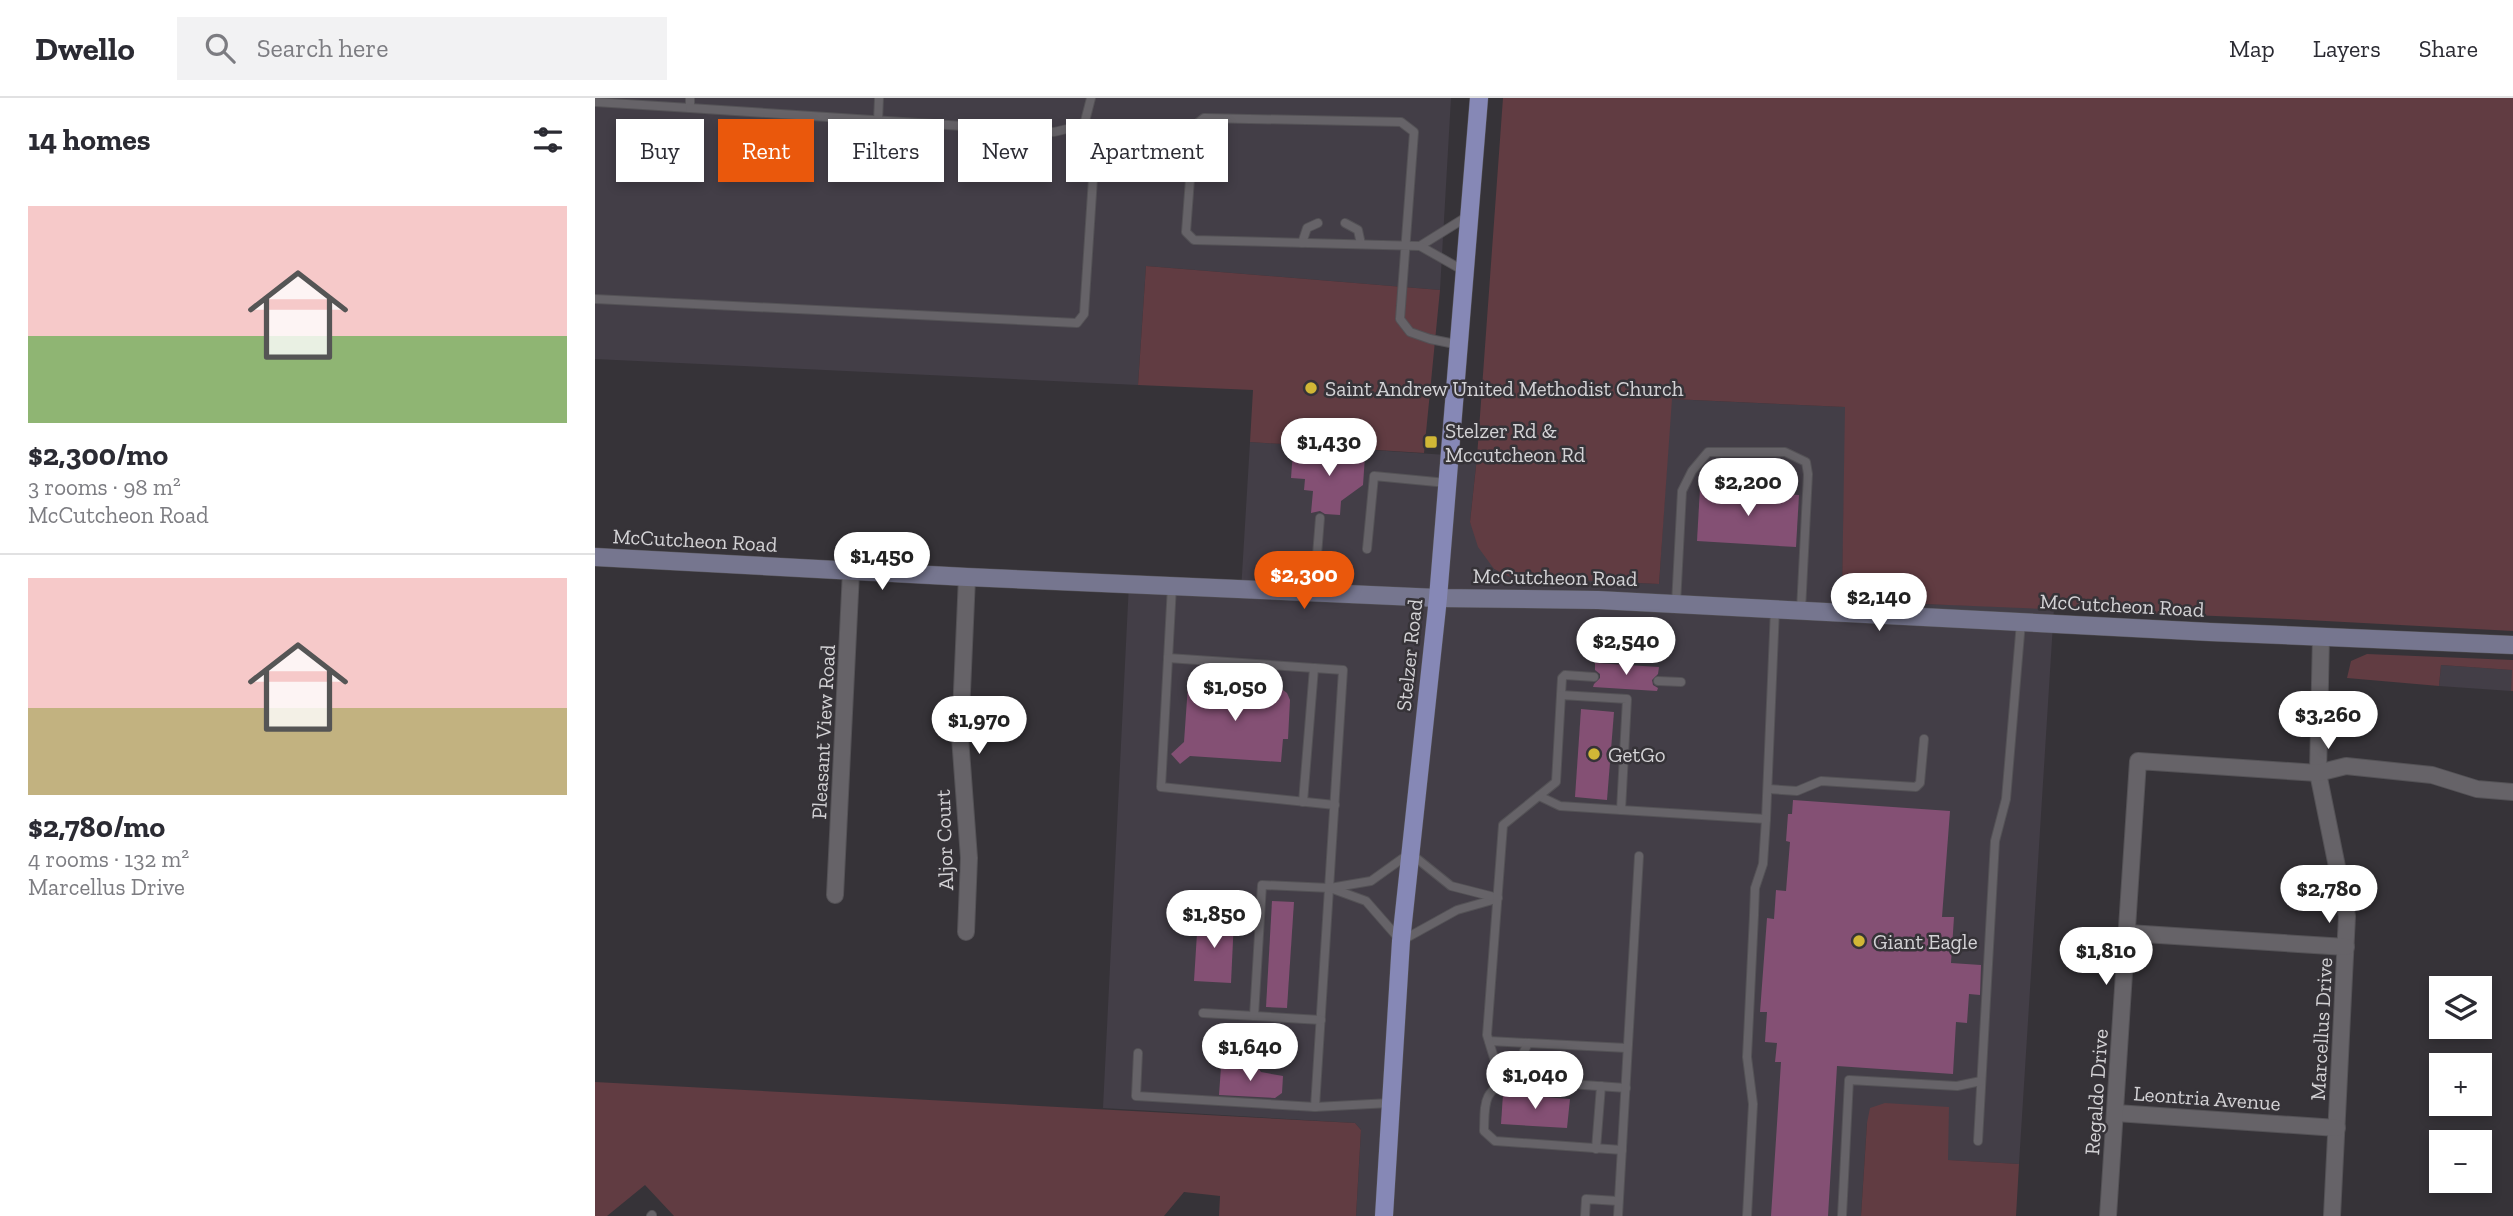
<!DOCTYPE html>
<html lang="en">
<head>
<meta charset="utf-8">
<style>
  :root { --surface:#fff; --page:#f2f2f3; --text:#2b2b33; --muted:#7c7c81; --line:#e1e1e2; --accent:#ea580c }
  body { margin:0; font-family:"Zilla Slab",serif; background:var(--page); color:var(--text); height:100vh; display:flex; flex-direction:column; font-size:26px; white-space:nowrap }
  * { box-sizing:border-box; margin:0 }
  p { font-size:23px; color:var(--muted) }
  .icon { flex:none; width:38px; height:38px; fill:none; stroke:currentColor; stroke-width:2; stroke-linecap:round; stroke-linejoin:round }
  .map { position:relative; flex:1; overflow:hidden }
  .details { display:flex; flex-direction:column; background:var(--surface); width:595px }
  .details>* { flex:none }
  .top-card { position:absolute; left:21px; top:21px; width:665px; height:63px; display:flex; gap:14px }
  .tools { position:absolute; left:1834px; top:878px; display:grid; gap:14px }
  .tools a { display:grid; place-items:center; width:63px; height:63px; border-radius:0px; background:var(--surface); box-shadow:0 4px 10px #0003; font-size:35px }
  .price { position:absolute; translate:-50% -60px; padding:0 16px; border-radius:24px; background:#fff; color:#222; font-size:23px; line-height:46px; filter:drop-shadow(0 2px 4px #0008) }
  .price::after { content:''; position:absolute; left:50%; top:42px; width:21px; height:16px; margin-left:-10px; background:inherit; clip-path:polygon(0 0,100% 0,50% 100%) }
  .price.active { background:var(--accent); color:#fff }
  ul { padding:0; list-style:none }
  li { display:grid; align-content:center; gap:14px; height:371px; padding:0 28px }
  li+li { border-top:2px solid var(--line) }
  li span { display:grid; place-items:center; height:217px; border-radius:0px; color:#555 }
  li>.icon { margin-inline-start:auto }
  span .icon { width:126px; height:126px; fill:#fffc; stroke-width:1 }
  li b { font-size:30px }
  h2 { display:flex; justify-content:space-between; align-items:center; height:84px; padding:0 28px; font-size:30px }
  .pill { padding:0 24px; border-radius:0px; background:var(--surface); box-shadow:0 4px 10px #0003; font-size:24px; line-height:63px }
  .pill.active { background:var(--accent); color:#fff }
  header { display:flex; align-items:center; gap:42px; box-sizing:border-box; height:98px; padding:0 35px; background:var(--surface); border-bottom:2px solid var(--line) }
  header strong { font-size:33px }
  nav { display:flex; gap:38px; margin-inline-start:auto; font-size:24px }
  .search { width:490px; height:63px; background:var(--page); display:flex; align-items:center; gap:18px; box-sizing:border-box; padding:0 24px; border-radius:0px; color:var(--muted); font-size:26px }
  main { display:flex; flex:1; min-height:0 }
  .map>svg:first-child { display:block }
  .built { fill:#433e47 }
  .green { fill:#613c42 }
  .building { fill:#845074 }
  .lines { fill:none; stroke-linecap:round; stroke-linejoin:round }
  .service-casing { stroke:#545256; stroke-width:10 }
  .minor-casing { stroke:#545256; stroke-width:18 }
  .secondary-casing { stroke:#545256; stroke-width:19 }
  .primary-casing { stroke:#545256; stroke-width:19 }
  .service { stroke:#666368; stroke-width:8 }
  .minor { stroke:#666368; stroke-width:16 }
  .secondary { stroke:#76768f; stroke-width:18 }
  .primary { stroke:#8688b6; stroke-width:18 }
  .poi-dot { fill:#d1b736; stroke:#363338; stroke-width:2.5 }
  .labels { text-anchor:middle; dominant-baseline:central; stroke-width:5; stroke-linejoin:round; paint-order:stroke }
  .poi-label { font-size:21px; fill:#d3d2d5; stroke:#363338; text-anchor:start }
  .street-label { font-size:21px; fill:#d3d2d5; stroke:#363338 }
</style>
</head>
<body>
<header>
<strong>Dwello</strong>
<div class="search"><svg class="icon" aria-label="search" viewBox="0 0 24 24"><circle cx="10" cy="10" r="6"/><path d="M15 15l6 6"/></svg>Search here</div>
<nav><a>Map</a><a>Layers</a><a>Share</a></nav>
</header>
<main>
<section class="details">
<h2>14 homes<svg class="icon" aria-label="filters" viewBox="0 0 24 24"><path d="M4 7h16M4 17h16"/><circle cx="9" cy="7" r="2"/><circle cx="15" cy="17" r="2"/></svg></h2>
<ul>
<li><span style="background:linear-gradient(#f6c9c9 60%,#8fb573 0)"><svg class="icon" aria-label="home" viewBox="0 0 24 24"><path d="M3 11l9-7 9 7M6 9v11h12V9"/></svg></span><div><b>$2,300/mo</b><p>3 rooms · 98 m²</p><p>McCutcheon Road</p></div></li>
<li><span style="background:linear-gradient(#f6c9c9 60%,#c2b280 0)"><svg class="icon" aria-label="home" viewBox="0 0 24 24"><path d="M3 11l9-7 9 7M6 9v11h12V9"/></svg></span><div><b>$2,780/mo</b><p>4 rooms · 132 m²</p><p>Marcellus Drive</p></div></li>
</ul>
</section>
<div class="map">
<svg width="1918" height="1118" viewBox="0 0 1918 1118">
  <rect width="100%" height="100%" fill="#363338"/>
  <g class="built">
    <path d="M0 0H856L845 192 551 168 543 287 0 261Z"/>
    <path d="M1076 301 1251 309 1247 494 1328 506 1459 510 1424 1066 1352 1062 1272 1025 1266 1118H761L766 1032 760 1025 508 1010 534 485 646 493 655 344 882 359 875 424 899 471 915 479 1064 486Z"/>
    <path d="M1846 567 1918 572 1916 593 1844 588Z"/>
  </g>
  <g class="green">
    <path d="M908 0H1918V533L1693 521 1328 506 1247 494 1250 309 1077 301 1064 486 915 479 899 471 883 449 875 424 882 359Z"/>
    <path d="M551 168 845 192 829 355 655 344 658 292 543 287Z"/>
    <path d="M1772 556 1918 562V593H1916L1917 572 1846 567 1844 588 1752 580 1756 563Z"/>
    <path d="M0 984 760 1025 766 1032 761 1118H624L625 1098 589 1094 569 1118H79L50 1087 12 1118H0Z"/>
    <path d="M1290 1005 1354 1009 1353 1062 1424 1066 1421 1118H1266L1272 1025 1275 1010Z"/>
  </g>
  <g class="building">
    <path d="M698 353 770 358 768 387 746 403 745 417 730 416 725 413 716 415 718 393 709 392 710 381 696 380Z"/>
    <path d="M1105 390 1204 397 1201 449 1102 443Z"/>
    <path d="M1000 565 1064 569 1063 576 1057 582 1058 587 1063 590 1062 593 998 589 999 586 1005 580V576L1000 572Z"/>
    <path d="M643 586 684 589 692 595 695 602 693 641H688L686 664 595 658 585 666 576 656 589 644 593 587 642 591Z"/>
    <path d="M986 611 1019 614 1012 702 980 699Z"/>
    <path d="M1198 702 1355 713 1347 819H1359L1356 865 1386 867 1385 897 1374 896 1372 925 1361 924 1358 976 1242 968 1233 1118H1176L1186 964H1180L1182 945 1170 944 1172 914H1165L1172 820 1179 821 1181 792 1191 793 1195 744 1191 743 1193 716H1197Z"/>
    <path d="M677 803 699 804 692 910 671 909Z"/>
    <path d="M603 819 639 821 636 885 599 883Z"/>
    <path d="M626 969 664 971 666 974 688 978 687 995 680 1000 624 997Z"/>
    <path d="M908 996 975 1001 972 1030 906 1026Z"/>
  </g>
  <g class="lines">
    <g class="service-casing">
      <g id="service">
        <path d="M0 4 95 10V0"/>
        <path d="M95 10 459 34 489 27"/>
        <path d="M283 23 284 0"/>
        <path d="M750 125 763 132 766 146"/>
        <path d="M707 145 712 130 723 125"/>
        <path d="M825 148 873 118"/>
        <path d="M0 201 482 225 489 216 500 50 489 27 496 0"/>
        <path d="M865 247 835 241 815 234 805 221 819 34 806 24 609 20 599 28 591 134 599 142 825 148 871 174"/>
        <path d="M772 451 779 378 852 385"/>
        <path d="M577 488 566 689 740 707"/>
        <path d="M719 494 725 420"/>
        <path d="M1081 506 1087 393 1097 373 1113 354H1190L1211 364 1213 376 1206 512"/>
        <path d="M573 560 748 572 720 1009"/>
        <path d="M1063 583 1086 584"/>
        <path d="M966 597 967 580 970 577 999 579"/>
        <path d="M1173 691 1202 693 1226 683 1321 689 1325 685 1329 641"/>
        <path d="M944 698 965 708 1026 712"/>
        <path d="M708 704 719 570"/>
        <path d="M738 791 771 803 806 843 862 812 901 801"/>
        <path d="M608 915 726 922"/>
        <path d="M659 918 667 787 735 790 776 783 815 755 856 788 903 800"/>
        <path d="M894 943 933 945"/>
        <path d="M1032 950 933 945 925 962 899 960 892 937 908 727 961 684 966 597 1032 601 1026 712 1171 721 1180 511"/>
        <path d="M543 955 541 998 720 1009 795 1005"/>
        <path d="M1383 1043 1400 743 1411 701 1426 524"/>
        <path d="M1001 1051 1006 988"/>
        <path d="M1027 1052 900 1043 889 1033C890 1005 887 992 917 982L1031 990"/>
        <path d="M56 1118 57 1117"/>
        <path d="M990 1118 991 1101 1023 1103"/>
        <path d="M1023 1118 1044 758"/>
        <path d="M1152 1118 1158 1006 1152 959 1159 817 1160 790 1168 766 1171 721"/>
        <path d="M1247 1118 1254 982 1362 988 1386 983"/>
      </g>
    </g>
    <g class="minor-casing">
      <g id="minor">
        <path d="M1726 539 1723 675 1752 818 1737 1118"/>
        <path d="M240 797 256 474"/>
        <path d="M371 834 374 760 365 639 372 479"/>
        <path d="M1533 835 1751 849"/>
        <path d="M1521 1015 1742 1030"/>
        <path d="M1513 1118 1543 663 1723 675 1751 668 1837 677 1882 691 1918 694"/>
      </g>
    </g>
    <g class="secondary-casing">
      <path id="secondary" d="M0 459 372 479 843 500 1003 502 1615 534 1918 547"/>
    </g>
    <g class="primary-casing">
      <path id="primary" d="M789 1118 806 843 843 500 884 0"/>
    </g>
    <use href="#service" class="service"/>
    <use href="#minor" class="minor"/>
    <use href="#secondary" class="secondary"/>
    <use href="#primary" class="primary"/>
  </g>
  <g class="poi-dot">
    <circle cx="716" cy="290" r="7"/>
    <rect x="829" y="337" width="14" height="14" rx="3.5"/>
    <circle cx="999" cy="656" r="7"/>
    <circle cx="1264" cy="843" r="7"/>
  </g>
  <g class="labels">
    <g class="poi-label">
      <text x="730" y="290">Saint Andrew United Methodist Church</text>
      <text x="850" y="332">Stelzer Rd &amp;<tspan x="850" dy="24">Mccutcheon Rd</tspan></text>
      <text x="1013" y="656">GetGo</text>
      <text x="1278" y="843">Giant Eagle</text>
    </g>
    <g class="street-label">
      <text transform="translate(100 442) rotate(3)">McCutcheon Road</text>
      <text transform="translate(960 479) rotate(1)">McCutcheon Road</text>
      <text transform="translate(1527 507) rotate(3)">McCutcheon Road</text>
      <text transform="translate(814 557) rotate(-84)">Stelzer Road</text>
      <text transform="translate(228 634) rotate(-87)">Pleasant View Road</text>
      <text transform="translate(349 742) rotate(-92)">Aljor Court</text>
      <text transform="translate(1726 931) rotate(-87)">Marcellus Drive</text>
      <text transform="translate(1501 994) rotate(-86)">Regaldo Drive</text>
      <text transform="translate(1612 1000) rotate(4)">Leontria Avenue</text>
    </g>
  </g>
</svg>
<div class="tools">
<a><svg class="icon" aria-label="layers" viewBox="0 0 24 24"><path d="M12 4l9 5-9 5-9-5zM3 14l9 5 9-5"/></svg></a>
<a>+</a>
<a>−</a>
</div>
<b class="price" style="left:734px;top:380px">$1,430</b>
<b class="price" style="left:1153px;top:420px">$2,200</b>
<b class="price" style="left:287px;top:494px">$1,450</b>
<b class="price active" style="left:709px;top:513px">$2,300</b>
<b class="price" style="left:1284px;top:535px">$2,140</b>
<b class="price" style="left:1031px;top:579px">$2,540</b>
<b class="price" style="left:640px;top:625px">$1,050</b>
<b class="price" style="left:1733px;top:653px">$3,260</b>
<b class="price" style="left:384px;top:658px">$1,970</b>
<b class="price" style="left:1734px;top:827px">$2,780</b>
<b class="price" style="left:619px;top:852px">$1,850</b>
<b class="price" style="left:1511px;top:889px">$1,810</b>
<b class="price" style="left:655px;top:985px">$1,640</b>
<b class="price" style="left:940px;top:1013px">$1,040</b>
<div class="top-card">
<a class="pill">Buy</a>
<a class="pill active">Rent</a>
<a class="pill">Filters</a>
<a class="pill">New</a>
<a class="pill">Apartment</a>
</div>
</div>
</main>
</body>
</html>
